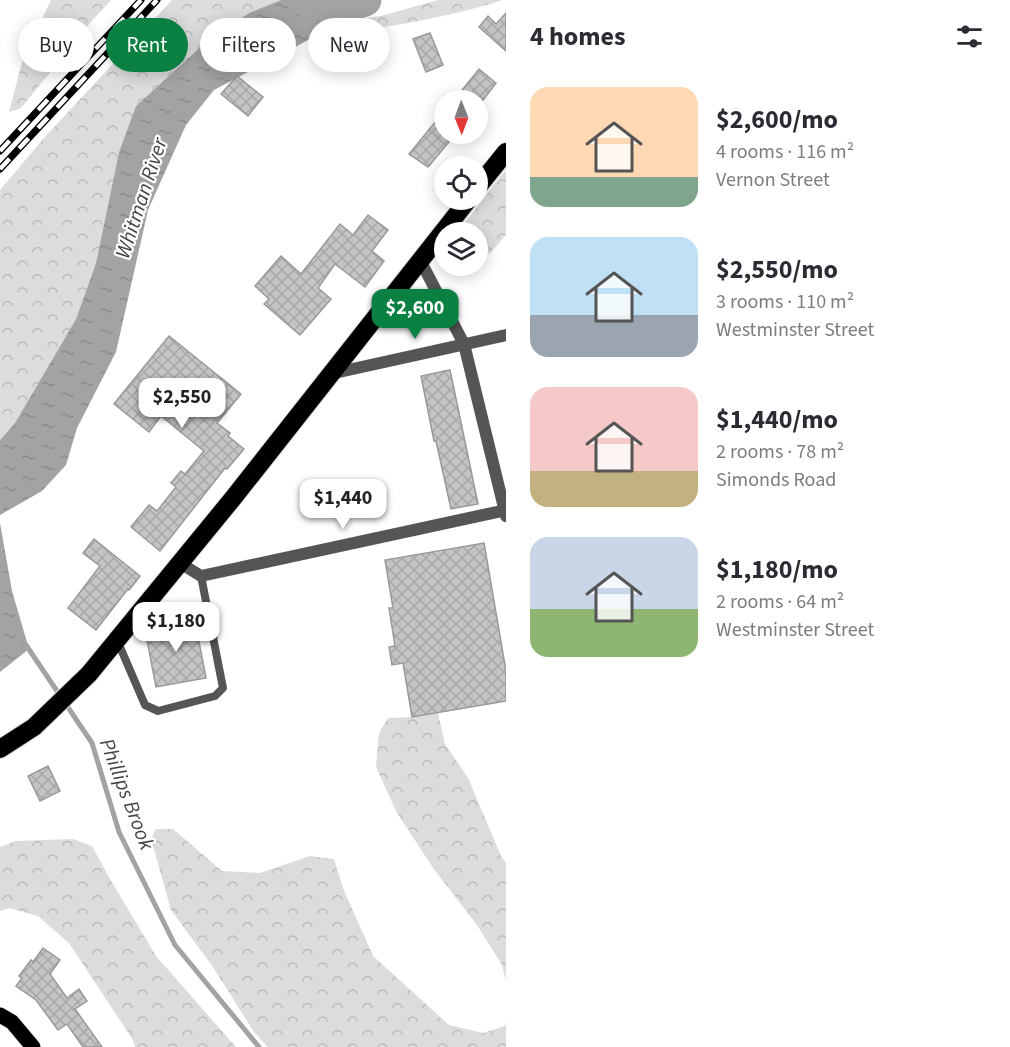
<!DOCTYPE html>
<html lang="en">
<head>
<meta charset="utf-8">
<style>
  :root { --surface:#fff; --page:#f2f2f3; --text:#2b2b33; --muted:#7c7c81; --accent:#0b8043 }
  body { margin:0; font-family:"Source Sans 3",sans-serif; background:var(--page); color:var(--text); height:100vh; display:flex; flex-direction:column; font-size:22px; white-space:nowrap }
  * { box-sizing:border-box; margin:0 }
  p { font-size:20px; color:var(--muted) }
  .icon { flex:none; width:33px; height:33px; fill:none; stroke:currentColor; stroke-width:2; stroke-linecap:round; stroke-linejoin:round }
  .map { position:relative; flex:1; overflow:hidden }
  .drawer { display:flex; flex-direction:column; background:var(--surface); width:504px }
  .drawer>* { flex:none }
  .top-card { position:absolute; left:18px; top:18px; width:398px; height:54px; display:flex; gap:12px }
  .needle { width:39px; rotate:179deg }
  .controls { position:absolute; left:434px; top:90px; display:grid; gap:12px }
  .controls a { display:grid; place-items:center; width:54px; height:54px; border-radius:50%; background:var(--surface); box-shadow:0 3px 15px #0003; font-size:30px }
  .price { position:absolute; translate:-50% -51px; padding:0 14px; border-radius:12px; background:#fff; color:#222; font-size:20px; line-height:39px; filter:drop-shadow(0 2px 3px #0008) }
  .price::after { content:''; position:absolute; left:50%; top:36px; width:18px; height:14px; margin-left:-9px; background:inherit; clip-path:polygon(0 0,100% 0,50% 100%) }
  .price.active { background:var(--accent); color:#fff }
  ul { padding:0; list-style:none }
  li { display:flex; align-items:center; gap:18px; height:150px; padding:0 24px }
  li span { display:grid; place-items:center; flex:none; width:168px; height:120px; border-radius:18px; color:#555 }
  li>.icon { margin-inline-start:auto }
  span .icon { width:72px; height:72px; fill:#fffc; stroke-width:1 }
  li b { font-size:26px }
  h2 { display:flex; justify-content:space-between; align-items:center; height:72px; padding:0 24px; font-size:26px }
  .pill { padding:0 21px; border-radius:27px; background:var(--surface); box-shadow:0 3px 15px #0003; font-size:21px; line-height:54px }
  .pill.active { background:var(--accent); color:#fff }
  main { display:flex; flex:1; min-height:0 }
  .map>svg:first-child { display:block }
  .forest { fill:url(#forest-crowns) }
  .water { fill:url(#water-ripples) }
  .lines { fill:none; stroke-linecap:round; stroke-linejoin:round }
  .stream { stroke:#a3a3a3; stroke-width:5 }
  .river { stroke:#a3a3a3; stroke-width:33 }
  .building { fill:url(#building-cross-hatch); stroke:#999; stroke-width:1.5 }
  .primary-casing { stroke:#dbdbdb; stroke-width:16 }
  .highway-casing { stroke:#dbdbdb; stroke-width:20 }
  .lane { stroke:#555; stroke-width:8 }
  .street { stroke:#555; stroke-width:12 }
  .primary { stroke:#000; stroke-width:15 }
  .highway { stroke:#000; stroke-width:18 }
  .rail-casing { stroke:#000; stroke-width:7 }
  .rail { stroke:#fff; stroke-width:4.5; stroke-dasharray:14; stroke-linecap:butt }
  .labels { text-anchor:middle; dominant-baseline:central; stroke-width:4.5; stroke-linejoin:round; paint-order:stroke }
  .water-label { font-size:21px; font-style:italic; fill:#444; stroke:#fff }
</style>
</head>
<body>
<main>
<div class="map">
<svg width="506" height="1047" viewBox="0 0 506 1047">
  <defs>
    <pattern id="forest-crowns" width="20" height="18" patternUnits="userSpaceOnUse" patternTransform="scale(1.5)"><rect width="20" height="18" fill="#dcdcdc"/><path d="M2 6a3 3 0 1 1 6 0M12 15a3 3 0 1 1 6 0" fill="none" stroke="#bbb"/></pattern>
    <pattern id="water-ripples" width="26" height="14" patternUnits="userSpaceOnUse" patternTransform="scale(1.5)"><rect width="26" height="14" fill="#a3a3a3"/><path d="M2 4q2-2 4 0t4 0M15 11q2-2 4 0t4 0" fill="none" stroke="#8b8b8b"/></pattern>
    <pattern id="building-cross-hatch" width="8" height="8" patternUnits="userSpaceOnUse" patternTransform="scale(1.5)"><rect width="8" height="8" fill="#c4c4c4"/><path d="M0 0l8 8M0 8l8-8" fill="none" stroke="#a7a7a7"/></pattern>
  </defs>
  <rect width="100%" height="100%" fill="#fff"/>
  <g class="forest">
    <path d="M51 0H111L90 23 21 108 9 112 23 58Z"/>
    <path d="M172 0H281L249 13 207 41 136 106 119 152 96 263 76 319 15 423 0 440V190L44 138Z"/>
    <path d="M438 0H503C441 20 376 28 312 39L346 20 381 16Z"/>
    <path d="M506 169V235L490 253 477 261V232H458Z"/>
    <path d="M438 713 445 744 468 778 501 856 506 863V981L502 965 477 925 433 868 396 811 376 767 379 733 388 718 412 717Z"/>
    <path d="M156 829H173L222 871 260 873 310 856 334 859 343 888 373 956 449 1025 483 1033 505 1026 506 1021V1047H268L254 1032 213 967 171 910 151 839Z"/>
    <path d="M73 839 92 846 110 879 156 956 236 1047H135L133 1040 69 943 38 916 9 908 0 911V847L16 841Z"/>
  </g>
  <g class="water">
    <path d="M281 0H358L346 20 214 90 186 125 148 210 116 352 77 428 66 465 42 491 0 515V440L15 423 76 319 96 263 119 152 136 106 207 41 249 13Z"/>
    <path d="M0 523 12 591 29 649 0 672Z"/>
  </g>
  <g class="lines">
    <path class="stream" d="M26 645 92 743 119 832 175 945 259 1047"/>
    <path class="river" d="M315 16 365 0"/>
  </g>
  <g class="building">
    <path d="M506 13V51L479 27 488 16 496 24Z"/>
    <path d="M430 33 443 65 426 72 413 39Z"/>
    <path d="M479 69 496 83 483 100H466L459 94Z"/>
    <path d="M237 76 263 97 248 116 221 94Z"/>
    <path d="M436 121 444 127V134H451L454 136 428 167 409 154Z"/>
    <path d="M368 215 388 230 372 251 384 261 365 287 335 264 318 288 331 299 300 335 264 304 269 299 255 286 281 256 301 274 340 224 353 235Z"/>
    <path d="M169 336 241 394 217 423 230 433 228 436 244 449 227 469 225 468 160 551 131 527 149 505 157 511 176 487 171 483 181 471 185 474 204 451 161 416 149 432 114 404Z"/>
    <path d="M450 370 478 504 451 509 436 441H434L421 376Z"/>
    <path d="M94 539 140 576 129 590 128 589 96 630 68 608 100 566 83 553Z"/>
    <path d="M484 543 506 671V701L412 717 403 663 392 665 389 647 395 646 389 608H393L385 560Z"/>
    <path d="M191 617 195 621 206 678 156 687 147 640 162 622Z"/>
    <path d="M48 766 60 791 40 801 28 776Z"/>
    <path d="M43 948 60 960 50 974 67 998 79 989 87 1001 75 1009 102 1047H83L67 1024 58 1030 36 1000 16 986 22 978 19 976 31 960 33 962Z"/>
  </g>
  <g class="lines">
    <g class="primary-casing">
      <path id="primary" d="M0 1015 12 1022 33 1047"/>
    </g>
    <g class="highway-casing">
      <g id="highway">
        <path d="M477 188 506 152"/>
        <path d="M0 749 34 727 89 674 234 497 468 200"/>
      </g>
    </g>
    <path class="lane" d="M117 640 145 705 158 711 215 696 223 688 201 576"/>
    <g class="street">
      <path d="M420 260 464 344 506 516"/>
      <path d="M330 374 506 335"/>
      <path d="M180 563 201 576 506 510"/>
    </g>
    <use href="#primary" class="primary"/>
    <use href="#highway" class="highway"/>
    <g class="rail-casing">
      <g id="rail">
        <path d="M0 151 141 0"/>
        <path d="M0 169 157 0"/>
      </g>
    </g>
    <use href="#rail" class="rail"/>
  </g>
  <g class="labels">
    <g class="water-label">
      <text transform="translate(141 198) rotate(-72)">Whitman River</text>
      <text transform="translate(127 794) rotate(69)">Phillips Brook</text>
    </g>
  </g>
</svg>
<div class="controls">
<a><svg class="needle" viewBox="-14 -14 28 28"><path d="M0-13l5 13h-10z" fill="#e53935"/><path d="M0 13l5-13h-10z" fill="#7c7c81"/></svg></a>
<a><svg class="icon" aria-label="locate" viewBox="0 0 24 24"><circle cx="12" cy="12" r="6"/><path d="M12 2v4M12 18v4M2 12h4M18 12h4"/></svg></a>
<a><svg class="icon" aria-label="layers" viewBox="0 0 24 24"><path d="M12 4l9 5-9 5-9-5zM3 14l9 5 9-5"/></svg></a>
</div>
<b class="price active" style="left:415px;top:340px">$2,600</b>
<b class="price" style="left:182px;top:429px">$2,550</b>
<b class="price" style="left:343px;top:530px">$1,440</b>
<b class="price" style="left:176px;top:653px">$1,180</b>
<div class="top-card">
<a class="pill">Buy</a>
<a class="pill active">Rent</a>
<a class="pill">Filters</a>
<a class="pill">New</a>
</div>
</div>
<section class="drawer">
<h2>4 homes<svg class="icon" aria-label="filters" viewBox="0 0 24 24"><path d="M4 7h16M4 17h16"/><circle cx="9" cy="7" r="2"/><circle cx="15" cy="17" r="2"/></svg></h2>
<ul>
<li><span style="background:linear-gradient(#ffd9b3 75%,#7fa58c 0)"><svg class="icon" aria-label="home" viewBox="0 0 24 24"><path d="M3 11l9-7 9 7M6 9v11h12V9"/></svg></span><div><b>$2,600/mo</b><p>4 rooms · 116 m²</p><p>Vernon Street</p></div></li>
<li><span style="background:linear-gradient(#bfe0f5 65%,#9aa5b1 0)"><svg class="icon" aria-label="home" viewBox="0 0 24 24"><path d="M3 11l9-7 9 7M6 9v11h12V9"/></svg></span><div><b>$2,550/mo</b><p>3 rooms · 110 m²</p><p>Westminster Street</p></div></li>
<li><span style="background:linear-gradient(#f6c9c9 70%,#c2b280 0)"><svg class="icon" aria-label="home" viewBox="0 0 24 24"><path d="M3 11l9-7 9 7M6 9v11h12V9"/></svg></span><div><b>$1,440/mo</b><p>2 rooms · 78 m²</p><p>Simonds Road</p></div></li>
<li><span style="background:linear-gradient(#c9d6e8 60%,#8fb573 0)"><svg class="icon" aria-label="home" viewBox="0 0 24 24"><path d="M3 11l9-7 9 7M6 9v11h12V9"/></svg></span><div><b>$1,180/mo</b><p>2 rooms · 64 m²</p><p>Westminster Street</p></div></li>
</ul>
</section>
</main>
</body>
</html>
